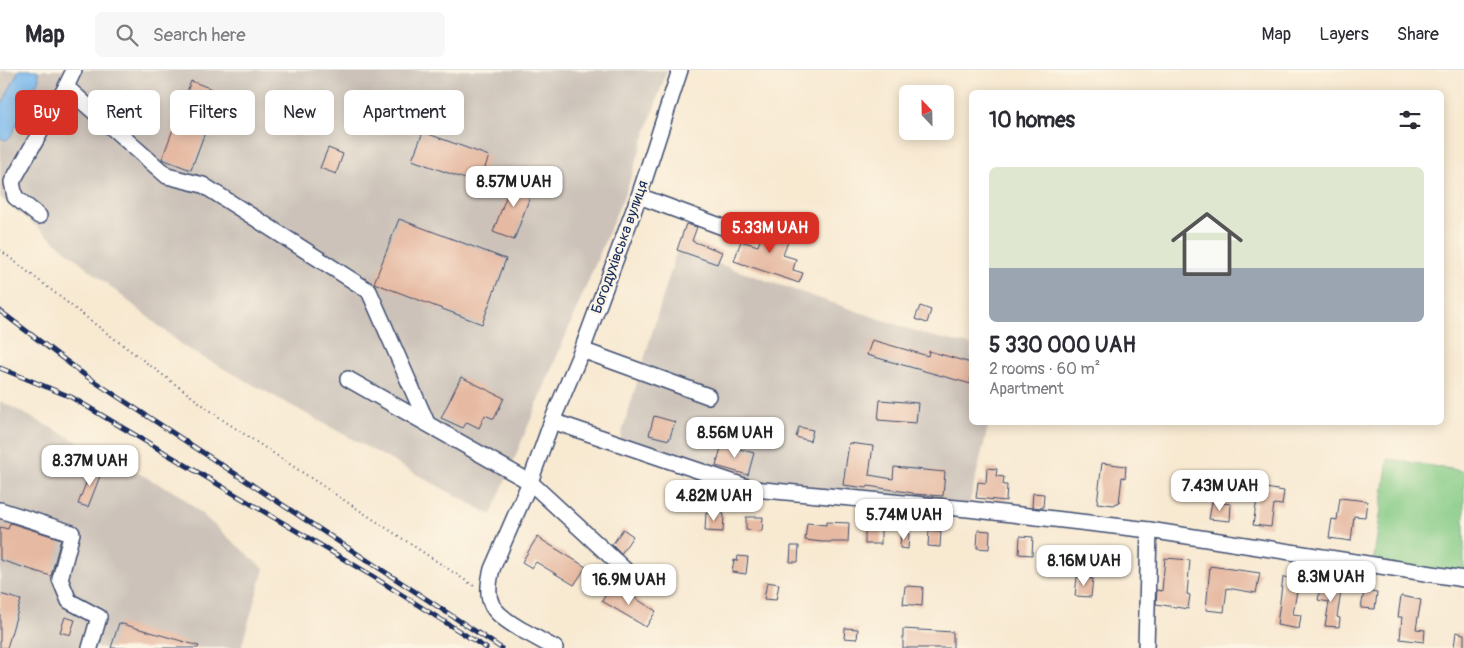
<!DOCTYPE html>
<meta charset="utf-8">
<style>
body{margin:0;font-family:Pangolin,sans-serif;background:#f7f7f7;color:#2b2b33;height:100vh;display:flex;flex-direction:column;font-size:19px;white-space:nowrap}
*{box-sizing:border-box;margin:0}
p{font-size:16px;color:#7c7c81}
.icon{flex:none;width:28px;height:28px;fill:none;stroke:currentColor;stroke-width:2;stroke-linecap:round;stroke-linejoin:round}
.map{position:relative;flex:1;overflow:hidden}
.panel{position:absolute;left:969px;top:20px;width:475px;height:335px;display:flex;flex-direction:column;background:#fff;border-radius:8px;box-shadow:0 2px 12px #0003}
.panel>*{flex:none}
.hud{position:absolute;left:15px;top:20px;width:475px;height:45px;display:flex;gap:10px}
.needle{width:32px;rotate:338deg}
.controls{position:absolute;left:899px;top:15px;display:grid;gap:10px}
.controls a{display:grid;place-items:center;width:55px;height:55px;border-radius:8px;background:#fff;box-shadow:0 2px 12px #0003;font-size:25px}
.price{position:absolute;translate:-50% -42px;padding:0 11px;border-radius:10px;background:#fff;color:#222;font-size:16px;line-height:32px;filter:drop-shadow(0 1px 2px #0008)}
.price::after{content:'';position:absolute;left:50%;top:30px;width:15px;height:11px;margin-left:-8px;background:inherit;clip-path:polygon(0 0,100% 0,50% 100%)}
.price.active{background:#d93025;color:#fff}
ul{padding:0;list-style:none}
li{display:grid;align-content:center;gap:10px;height:265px;padding:0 20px}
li+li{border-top:1px solid #e1e1e2}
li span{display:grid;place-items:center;height:155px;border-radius:8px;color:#555}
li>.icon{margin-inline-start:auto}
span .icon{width:90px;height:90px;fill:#fffc;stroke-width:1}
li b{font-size:21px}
h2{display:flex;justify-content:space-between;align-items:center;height:60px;padding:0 20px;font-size:21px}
.tag{padding:0 18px;border-radius:8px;background:#fff;box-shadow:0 2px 12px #0003;font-size:18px;line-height:45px}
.tag.active{background:#d93025;color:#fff}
header{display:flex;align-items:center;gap:30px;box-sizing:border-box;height:70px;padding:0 25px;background:#fff;border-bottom:1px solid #e1e1e2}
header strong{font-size:24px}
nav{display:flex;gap:28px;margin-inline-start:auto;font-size:18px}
.search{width:350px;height:45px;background:#f7f7f7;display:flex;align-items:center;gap:12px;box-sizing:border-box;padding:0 18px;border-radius:8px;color:#7c7c81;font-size:19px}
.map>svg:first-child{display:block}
</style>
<header>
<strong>Map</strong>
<div class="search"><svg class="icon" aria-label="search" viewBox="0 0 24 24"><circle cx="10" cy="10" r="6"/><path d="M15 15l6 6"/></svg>Search here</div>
<nav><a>Map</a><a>Layers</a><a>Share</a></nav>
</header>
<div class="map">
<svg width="1464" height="578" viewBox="0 0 1464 578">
<rect width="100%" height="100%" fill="#fcf5e5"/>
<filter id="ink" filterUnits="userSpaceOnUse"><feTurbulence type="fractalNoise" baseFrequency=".02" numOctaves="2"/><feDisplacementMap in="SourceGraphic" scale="10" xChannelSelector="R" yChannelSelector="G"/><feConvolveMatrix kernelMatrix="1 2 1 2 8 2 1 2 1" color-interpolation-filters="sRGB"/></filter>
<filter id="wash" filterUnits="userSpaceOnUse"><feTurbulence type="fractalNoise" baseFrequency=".0096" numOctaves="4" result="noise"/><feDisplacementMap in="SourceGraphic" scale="20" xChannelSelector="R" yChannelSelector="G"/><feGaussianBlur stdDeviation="1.12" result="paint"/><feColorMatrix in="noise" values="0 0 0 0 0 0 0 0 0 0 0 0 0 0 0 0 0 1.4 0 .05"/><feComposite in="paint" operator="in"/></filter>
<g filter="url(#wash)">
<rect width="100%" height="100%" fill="#f8e9d1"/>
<!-- industrial -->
<g fill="#ccc2b9">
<path d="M 1,0 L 667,0 L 629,113 L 491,445 L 186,278 L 0,127 Z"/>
<path d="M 677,180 L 930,266 L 971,275 L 971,352 L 989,353 L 968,439 L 753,419 L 619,372 Z"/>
<path d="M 0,331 L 180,425 L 264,499 L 241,578 L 0,578 Z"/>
</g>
<!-- green -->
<path fill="#83ca84" stroke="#4f7c71" d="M 1388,389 L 1464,401 L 1464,509 L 1373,495 Z"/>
<!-- water -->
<path fill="#7ab9ee" stroke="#4a74a6" d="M 19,0 L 37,0 L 38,1 L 39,9 L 10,68 L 5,70 L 0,68 L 0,38 Z"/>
<g id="blocks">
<!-- building -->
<g fill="#e6b9a2">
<path d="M 191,11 L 220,22 L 191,100 L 162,89 Z"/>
<path d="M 423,62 L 489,86 L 479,114 L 412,90 Z"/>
<path d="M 328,78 L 343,84 L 336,104 L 320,98 Z"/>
<path d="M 514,106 L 535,113 L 514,170 L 493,162 Z"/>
<path d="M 399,149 L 506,189 L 482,254 L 374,213 Z"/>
<path d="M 766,152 L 792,161 L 783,185 L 796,189 L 793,200 L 803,203 L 799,213 L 734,191 L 741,171 L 758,176 Z"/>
<path d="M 686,154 L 697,157 L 692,171 L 722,182 L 717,194 L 677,180 Z"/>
<path d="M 920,236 L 931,240 L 927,253 L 915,249 Z"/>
<path d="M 872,270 L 928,286 L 929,281 L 971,293 L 971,314 L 867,285 Z"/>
<path d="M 461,307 L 504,328 L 494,349 L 485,345 L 479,358 L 467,352 L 463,358 L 441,348 Z"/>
<path d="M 880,330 L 918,333 L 916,353 L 878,350 Z"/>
<path d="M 654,346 L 675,352 L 669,370 L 649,365 Z"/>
<path d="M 799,357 L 813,360 L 810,371 L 796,367 Z"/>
<path d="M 849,373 L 873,376 L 869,405 L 893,409 L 894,397 L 945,402 L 943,426 L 913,424 L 913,423 L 868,416 L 867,418 L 843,415 Z"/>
<path d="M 722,374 L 754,383 L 748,405 L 716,396 Z"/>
<path d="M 1102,393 L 1126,396 L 1125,408 L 1122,407 L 1119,433 L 1115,433 L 1114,435 L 1097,433 Z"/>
<path d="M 92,397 L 102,401 L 88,437 L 78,434 Z"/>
<path d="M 987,398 L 997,399 L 996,406 L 1004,407 L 1003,415 L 1007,415 L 1006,431 L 976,428 L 978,412 L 986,413 Z"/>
<path d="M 1259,417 L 1284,421 L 1282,435 L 1274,434 L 1271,457 L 1253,455 Z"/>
<path d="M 1033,423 L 1044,424 L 1043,438 L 1032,437 Z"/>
<path d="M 1340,428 L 1367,431 L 1365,447 L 1354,446 L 1351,471 L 1329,468 L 1332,449 L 1337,450 Z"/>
<path d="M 1212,432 L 1231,434 L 1230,451 L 1209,449 Z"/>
<path d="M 706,443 L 724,444 L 723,462 L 705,461 Z"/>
<path d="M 746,447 L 763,447 L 762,461 L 746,460 Z"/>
<path d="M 826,452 L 849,453 L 848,472 L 822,472 L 805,470 L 807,453 L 826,455 Z"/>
<path d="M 10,453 L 61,469 L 51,506 L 0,490 L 0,457 L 8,459 Z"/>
<rect x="865" y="455" width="16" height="19"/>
<path d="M 623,459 L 633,466 L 621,484 L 612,475 Z"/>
<path d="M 929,460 L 941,461 L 940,477 L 928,476 Z"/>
<path d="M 978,460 L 990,461 L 989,479 L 977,478 Z"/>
<path d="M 901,463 L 909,464 L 908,479 L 900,478 Z"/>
<path d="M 1020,466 L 1033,467 L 1032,485 L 1019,484 Z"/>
<path d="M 537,467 L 586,497 L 574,515 L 536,492 L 532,498 L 522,492 Z"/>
<path d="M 791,476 L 799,476 L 798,492 L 790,492 Z"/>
<path d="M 738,486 L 748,487 L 746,504 L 732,502 L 734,490 L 737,491 Z"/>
<path d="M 1165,488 L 1190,490 L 1187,524 L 1190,525 L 1188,539 L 1156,534 L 1157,520 L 1162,521 Z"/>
<path d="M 1210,496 L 1260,503 L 1256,523 L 1227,518 L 1224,542 L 1206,540 Z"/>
<path d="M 1077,507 L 1093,509 L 1091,527 L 1075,526 Z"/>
<path d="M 1283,507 L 1299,509 L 1293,544 L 1301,545 L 1299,559 L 1277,555 Z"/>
<path d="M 767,512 L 779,514 L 776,530 L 764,529 Z"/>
<path d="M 1321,513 L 1342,516 L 1337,547 L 1340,548 L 1339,557 L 1325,556 L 1329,532 L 1318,530 Z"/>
<path d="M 612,514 L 656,541 L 646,557 L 602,531 Z"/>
<path d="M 905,516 L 923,517 L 922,536 L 903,534 Z"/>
<path d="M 1364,521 L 1377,523 L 1375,539 L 1361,538 Z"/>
<path d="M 0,524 L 21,530 L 7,578 L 0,578 Z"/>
<path d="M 1401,526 L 1421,530 L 1416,559 L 1425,560 L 1424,572 L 1400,569 L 1402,547 L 1398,547 Z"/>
<path d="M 65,547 L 75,550 L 70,565 L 60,562 Z"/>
<path d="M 119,553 L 199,576 L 198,578 L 111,578 Z"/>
<path d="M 845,558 L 858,559 L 857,569 L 844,568 Z"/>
<path d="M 903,559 L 953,562 L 953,578 L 903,578 Z"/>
<path d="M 1456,562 L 1464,564 L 1464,578 L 1454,577 Z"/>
</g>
</g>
</g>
<g filter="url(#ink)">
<use href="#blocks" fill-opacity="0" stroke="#3c4b6f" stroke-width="1"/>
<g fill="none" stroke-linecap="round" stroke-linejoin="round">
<!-- minor casing -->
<g stroke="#3c4b6f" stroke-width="18">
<g id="minor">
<path d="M 74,0 L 66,17 L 167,106 L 203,115 L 369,221 L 427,353"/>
<path d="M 639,126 L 731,160"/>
<path d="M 39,146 L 15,127 L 12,112 L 66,17"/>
<path d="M 582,280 L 708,326"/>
<path d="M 348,309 L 530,412 L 635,509"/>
<path d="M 552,351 L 753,419 L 968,439 L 1149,460 L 1464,509"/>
<path d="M 0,440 L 72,463 L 60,509 L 69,531 L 99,547 L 90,578"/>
<path d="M 555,578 C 543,572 532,565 520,559 C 492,542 483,533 492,499 L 530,412 L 552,351 L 582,280 L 639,126 L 680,0"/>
<path d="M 1146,578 L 1149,460"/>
</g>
</g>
<!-- path -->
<path stroke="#3c4b6f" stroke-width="2" stroke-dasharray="1 4" stroke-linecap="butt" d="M 0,180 L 96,255 L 223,350 L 477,518"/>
<!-- minor -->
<use href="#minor" stroke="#fff" stroke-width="15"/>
<!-- rail casing -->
<g stroke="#1b2f5e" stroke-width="5">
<g id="rail">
<path d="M 0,241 L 86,306 L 501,578"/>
<path d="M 0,298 L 71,327 L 369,504 L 486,578"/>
</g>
</g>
<!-- rail -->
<use href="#rail" stroke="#fcf5e5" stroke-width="3" stroke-dasharray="9" stroke-linecap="butt"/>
</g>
</g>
<g text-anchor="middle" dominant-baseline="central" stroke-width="4.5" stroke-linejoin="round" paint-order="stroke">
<!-- street labels -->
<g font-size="15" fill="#1b2f5e" stroke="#fcf5e5">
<text transform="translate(620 177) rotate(-70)">Богодухівська вулиця</text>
</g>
</g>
</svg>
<div class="controls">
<a><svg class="needle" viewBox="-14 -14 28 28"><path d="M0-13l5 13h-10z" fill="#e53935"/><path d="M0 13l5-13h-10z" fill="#7c7c81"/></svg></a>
</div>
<b class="price" style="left:514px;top:138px">8.57M UAH</b>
<b class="price active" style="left:770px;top:184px">5.33M UAH</b>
<b class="price" style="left:735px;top:389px">8.56M UAH</b>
<b class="price" style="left:90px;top:417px">8.37M UAH</b>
<b class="price" style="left:1220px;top:442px">7.43M UAH</b>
<b class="price" style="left:714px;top:452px">4.82M UAH</b>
<b class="price" style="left:904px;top:471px">5.74M UAH</b>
<b class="price" style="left:1084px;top:517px">8.16M UAH</b>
<b class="price" style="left:1331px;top:533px">8.3M UAH</b>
<b class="price" style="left:629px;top:536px">16.9M UAH</b>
<div class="hud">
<a class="tag active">Buy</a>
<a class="tag">Rent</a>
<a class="tag">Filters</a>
<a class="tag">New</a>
<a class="tag">Apartment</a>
</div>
<section class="panel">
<h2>10 homes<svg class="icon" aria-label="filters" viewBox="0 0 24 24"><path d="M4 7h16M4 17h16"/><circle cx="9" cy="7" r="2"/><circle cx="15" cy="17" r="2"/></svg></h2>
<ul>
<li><span style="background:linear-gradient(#dfe7d0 65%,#9aa5b1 0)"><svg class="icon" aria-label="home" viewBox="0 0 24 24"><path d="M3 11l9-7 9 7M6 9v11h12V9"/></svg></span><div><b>5 330 000 UAH</b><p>2 rooms · 60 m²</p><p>Apartment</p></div></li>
</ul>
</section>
</div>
